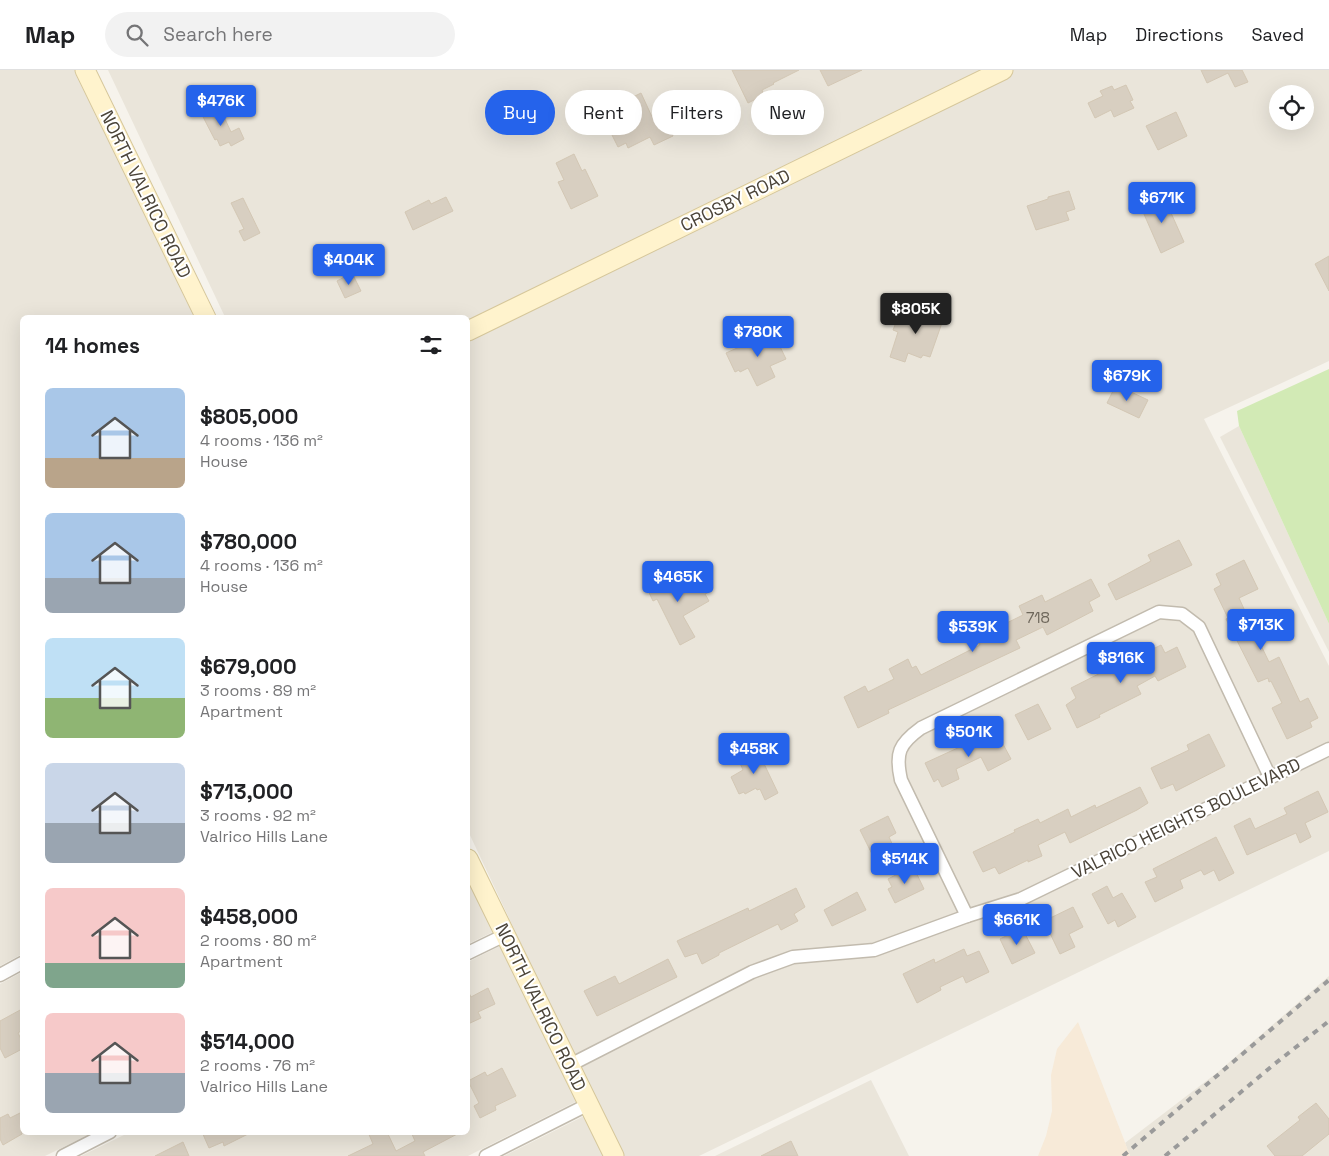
<!DOCTYPE html>
<meta charset="utf-8">
<style>
body{margin:0;font-family:"Space Grotesk",sans-serif;background:#f2f2f2;color:#202124;height:100vh;display:flex;flex-direction:column;font-size:19px;white-space:nowrap}
*{box-sizing:border-box;margin:0}
p{font-size:16px;color:#757577}
.icon{flex:none;width:28px;height:28px;fill:none;stroke:currentColor;stroke-width:2;stroke-linecap:round;stroke-linejoin:round}
.map{position:relative;flex:1;overflow:hidden}
.panel{position:absolute;left:20px;top:245px;width:450px;height:820px;display:flex;flex-direction:column;background:#fff;border-radius:8px;box-shadow:0 5px 20px #0002}
.panel>*{flex:none}
.hud{position:absolute;left:485px;top:20px;width:475px;height:45px;display:flex;gap:10px}
.tools{position:absolute;left:1269px;top:15px;display:grid;gap:10px}
.tools a{display:grid;place-items:center;width:45px;height:45px;border-radius:50%;background:#fff;box-shadow:0 5px 20px #0002;font-size:25px}
.price{position:absolute;translate:-50% -42px;padding:0 11px;border-radius:5px;background:#2563eb;color:#fff;font-size:16px;line-height:32px;filter:drop-shadow(0 1px 2px #0008)}
.price::after{content:'';position:absolute;left:50%;top:30px;width:15px;height:11px;margin-left:-8px;background:inherit;clip-path:polygon(0 0,100% 0,50% 100%)}
.price.current{background:#222;color:#fff}
ul{padding:0;list-style:none}
li{display:flex;align-items:center;gap:15px;height:125px;padding:0 25px}
li span{display:grid;place-items:center;flex:none;width:140px;height:100px;border-radius:8px;color:#555}
li>.icon{margin-inline-start:auto}
span .icon{width:60px;height:60px;fill:#fffc;stroke-width:1}
li b{font-size:21px}
h2{display:flex;justify-content:space-between;align-items:center;height:60px;padding:0 25px;font-size:21px}
.chip{padding:0 18px;border-radius:22px;background:#fff;box-shadow:0 5px 20px #0002;font-size:18px;line-height:45px}
.chip.current{background:#2563eb;color:#fff}
header{display:flex;align-items:center;gap:30px;box-sizing:border-box;height:70px;padding:0 25px;background:#fff;border-bottom:1px solid #e0e0e0}
header strong{font-size:24px}
nav{display:flex;gap:28px;margin-inline-start:auto;font-size:18px}
.search{width:350px;height:45px;background:#f2f2f2;display:flex;align-items:center;gap:12px;box-sizing:border-box;padding:0 18px;border-radius:28px;color:#757577;font-size:19px}
.map>svg:first-child{display:block}
</style>
<header>
<strong>Map</strong>
<div class="search"><svg class="icon" aria-label="search" viewBox="0 0 24 24"><circle cx="10" cy="10" r="6"/><path d="M15 15l6 6"/></svg>Search here</div>
<nav><a>Map</a><a>Directions</a><a>Saved</a></nav>
</header>
<div class="map">
<svg width="1329" height="1086" viewBox="0 0 1329 1086">
<rect width="100%" height="100%" fill="#f6f3ec"/>
<!-- residential -->
<g fill="#eae5da" fill-rule="evenodd">
<path d="M 0,0 L 77,0 L 198,247 L 22,248 L 22,884 L 0,896 Z"/>
<path d="M 108,0 L 1329,0 L 1329,291 L 1204,349 L 1329,596 L 1329,781 L 699,1086 L 621,1086 L 468,761 L 468,248 L 225,247 ZM 1278,24 L 1305,24 L 1305,51 L 1278,51 Z"/>
<path d="M 1239,356 L 1329,554 L 1329,582 L 1220,367 Z"/>
<path d="M 468,806 L 495,861 L 468,874 Z"/>
<path d="M 502,875 L 579,1030 L 468,1086 L 81,1086 L 128,1063 L 468,1062 L 468,892 Z"/>
<path d="M 22,902 L 22,1062 L 92,1063 L 45,1086 L 0,1086 L 0,914 Z"/>
<path d="M 1329,906 L 1329,1086 L 1130,1086 L 1125,1073 L 1218,1002 Z"/>
<path d="M 871,1010 L 909,1086 L 715,1086 Z"/>
<path d="M 586,1045 L 606,1086 L 504,1086 Z"/>
</g>
<!-- commercial -->
<path fill="#f7ead8" d="M 1078,952 L 1123,1067 L 1130,1086 L 1038,1086 L 1046,1066 L 1052,1041 L 1051,1005 L 1057,979 Z"/>
<!-- green -->
<path fill="#d2eab5" d="M 1329,299 L 1329,554 L 1239,356 L 1237,341 Z"/>
<!-- building -->
<g fill="#d8cfc1" stroke="#d3c7b4">
<path d="M 732,0 L 799,0 L 773,13 L 774,14 L 762,20 L 764,25 L 748,33 Z"/>
<path d="M 820,0 L 862,0 L 828,16 Z"/>
<path d="M 1201,0 L 1242,0 L 1248,12 L 1235,17 L 1228,3 L 1207,13 Z"/>
<path d="M 1126,15 L 1133,30 L 1130,31 L 1134,38 L 1114,47 L 1111,40 L 1095,48 L 1088,33 L 1103,26 L 1100,21 L 1112,16 L 1114,20 Z"/>
<path d="M 641,23 L 653,49 L 663,44 L 673,66 L 654,75 L 650,67 L 628,78 L 626,73 L 618,77 L 603,47 L 631,33 L 629,29 Z"/>
<path d="M 218,34 L 231,62 L 239,58 L 244,69 L 231,76 L 229,72 L 220,76 L 217,69 L 215,70 L 201,43 Z"/>
<path d="M 1176,42 L 1187,66 L 1158,80 L 1146,56 Z"/>
<path d="M 574,84 L 582,101 L 585,99 L 598,126 L 571,139 L 558,112 L 564,110 L 556,93 Z"/>
<path d="M 1069,121 L 1075,139 L 1066,142 L 1069,150 L 1036,160 L 1027,136 L 1048,129 L 1048,127 Z"/>
<path d="M 1163,125 L 1184,172 L 1161,183 L 1140,135 Z"/>
<path d="M 446,127 L 453,141 L 413,160 L 405,142 L 429,130 L 431,134 Z"/>
<path d="M 243,128 L 260,163 L 244,171 L 239,161 L 244,159 L 231,133 Z"/>
<path d="M 1329,186 L 1329,221 L 1315,194 Z"/>
<path d="M 352,203 L 361,221 L 345,228 L 337,211 Z"/>
<path d="M 913,239 L 922,242 L 923,239 L 944,247 L 930,287 L 923,285 L 921,288 L 908,283 L 905,292 L 890,287 L 898,262 L 893,260 L 897,250 L 912,243 Z"/>
<path d="M 773,262 L 786,289 L 770,296 L 775,307 L 757,316 L 748,298 L 740,302 L 739,300 L 735,302 L 726,283 Z"/>
<path d="M 1116,315 L 1148,330 L 1139,348 L 1107,333 Z"/>
<path d="M 1179,470 L 1192,495 L 1116,530 L 1108,514 L 1151,491 L 1148,485 Z"/>
<path d="M 1244,490 L 1258,519 L 1239,528 L 1255,563 L 1269,592 L 1279,587 L 1300,632 L 1308,628 L 1318,648 L 1310,652 L 1312,657 L 1287,669 L 1272,638 L 1282,633 L 1271,611 L 1269,612 L 1268,608 L 1258,612 L 1226,549 L 1228,548 L 1214,519 L 1221,515 L 1216,504 Z"/>
<path d="M 669,502 L 677,516 L 682,513 L 684,517 L 698,510 L 700,513 L 703,512 L 709,522 L 705,524 L 709,531 L 683,546 L 695,567 L 680,575 L 657,529 L 653,531 L 645,514 Z"/>
<path d="M 1091,509 L 1100,526 L 1089,532 L 1093,541 L 1047,565 L 1043,557 L 1016,570 L 1020,578 L 888,640 L 889,643 L 858,658 L 844,627 L 865,616 L 868,622 L 894,609 L 889,599 L 908,589 L 912,598 L 916,596 L 921,605 L 980,575 L 976,568 L 1023,545 L 1019,536 L 1042,525 L 1045,532 Z"/>
<path d="M 1161,575 L 1165,583 L 1177,577 L 1186,597 L 1158,611 L 1155,606 L 1137,616 L 1141,624 L 1099,645 L 1100,647 L 1077,658 L 1066,635 L 1076,628 L 1071,618 L 1130,588 L 1131,590 Z"/>
<path d="M 1038,634 L 1051,659 L 1028,670 L 1015,645 Z"/>
<path d="M 982,660 L 986,668 L 997,663 L 1011,689 L 988,701 L 981,687 L 956,699 L 959,709 L 942,717 L 938,709 L 934,712 L 925,693 L 973,671 L 971,666 Z"/>
<path d="M 1209,664 L 1225,696 L 1176,721 L 1173,714 L 1161,719 L 1151,698 L 1189,680 L 1187,675 Z"/>
<path d="M 756,677 L 778,723 L 765,730 L 760,719 L 757,720 L 756,718 L 745,724 L 744,722 L 739,724 L 731,707 L 743,700 L 737,686 Z"/>
<path d="M 1140,717 L 1148,733 L 1137,740 L 1070,773 L 1065,762 L 1038,775 L 1042,786 L 1028,792 L 1028,790 L 999,804 L 995,797 L 983,802 L 973,782 L 1015,762 L 1014,760 L 1038,749 L 1040,753 L 1068,739 L 1071,747 L 1095,735 L 1096,738 Z"/>
<path d="M 1318,721 L 1328,742 L 1305,753 L 1311,767 L 1300,773 L 1296,763 L 1247,785 L 1234,756 L 1250,748 L 1255,759 L 1287,744 L 1284,738 Z"/>
<path d="M 888,746 L 896,763 L 889,767 L 894,778 L 874,788 L 860,760 Z"/>
<path d="M 1216,767 L 1234,803 L 1219,811 L 1214,800 L 1204,805 L 1201,800 L 1180,810 L 1183,818 L 1155,832 L 1145,812 L 1157,807 L 1153,799 Z"/>
<path d="M 913,796 L 924,819 L 895,833 L 888,819 L 892,817 L 888,809 Z"/>
<path d="M 1107,816 L 1113,828 L 1122,823 L 1136,847 L 1118,857 L 1115,850 L 1108,854 L 1092,824 Z"/>
<path d="M 796,818 L 805,837 L 794,844 L 798,851 L 781,860 L 778,854 L 719,883 L 719,885 L 702,894 L 697,883 L 685,887 L 677,871 L 748,838 L 749,841 Z"/>
<path d="M 857,822 L 866,840 L 832,856 L 824,840 Z"/>
<path d="M 1073,837 L 1083,857 L 1069,864 L 1075,877 L 1060,884 L 1044,851 Z"/>
<path d="M 1022,858 L 1035,883 L 1012,894 L 1000,869 Z"/>
<path d="M 964,879 L 967,886 L 979,881 L 989,902 L 966,913 L 963,906 L 940,917 L 941,920 L 917,933 L 903,904 L 934,889 L 935,893 Z"/>
<path d="M 668,889 L 677,907 L 597,946 L 584,921 L 615,906 L 619,914 Z"/>
<path d="M 488,918 L 495,934 L 478,942 L 481,948 L 468,954 L 468,921 L 471,927 Z"/>
<path d="M 22,939 L 22,960 L 18,963 L 22,971 L 22,979 L 5,988 L 0,978 L 0,951 Z"/>
<path d="M 502,998 L 516,1026 L 495,1036 L 496,1040 L 480,1048 L 474,1036 L 479,1033 L 468,1011 L 485,1002 L 487,1006 Z"/>
<path d="M 1316,1033 L 1329,1049 L 1329,1064 L 1302,1086 L 1275,1086 L 1267,1076 L 1300,1050 L 1298,1047 Z"/>
<path d="M 22,1042 L 22,1064 L 3,1075 L 0,1069 L 0,1048 L 8,1044 L 10,1048 Z"/>
<path d="M 202,1062 L 252,1062 L 224,1076 L 223,1072 L 209,1078 Z"/>
<path d="M 368,1062 L 387,1062 L 396,1081 L 415,1071 L 411,1062 L 461,1062 L 423,1082 L 425,1086 L 348,1086 L 373,1074 Z"/>
<path d="M 791,1071 L 798,1086 L 761,1086 Z"/>
<path d="M 183,1072 L 189,1086 L 155,1086 Z"/>
</g>
<g fill="none" stroke-linecap="round" stroke-linejoin="round">
<!-- street casing -->
<g stroke="#c2bbae" stroke-width="15">
<g id="street">
<path d="M 967,846 L 901,710 C 895,683 899,674 921,658 L 1159,542 L 1182,544 L 1199,557 L 1270,707"/>
<path d="M 468,883 L 505,865"/>
<path d="M 0,905 L 22,893"/>
<path d="M 570,995 L 752,902 L 793,887 L 874,880 L 967,846 L 1021,829 L 1329,679"/>
<path d="M 63,1086 L 110,1062"/>
<path d="M 486,1086 L 589,1034"/>
</g>
</g>
<!-- secondary casing -->
<g stroke="#d6c79b" stroke-width="21">
<g id="secondary">
<path d="M 85,0 L 206,248"/>
<path d="M 468,261 L 1003,0"/>
<path d="M 468,789 L 614,1086"/>
</g>
</g>
<!-- street -->
<use href="#street" stroke="#fff" stroke-width="12"/>
<!-- secondary -->
<use href="#secondary" stroke="#fff3cd" stroke-width="19"/>
<!-- rail -->
<g stroke="#9a9a9a" stroke-width="4" stroke-dasharray="6 6" stroke-linecap="butt">
<path d="M 1123,1086 L 1329,910"/>
<path d="M 1165,1086 L 1272,996 L 1329,951"/>
</g>
</g>
<g text-anchor="middle" dominant-baseline="central" stroke-width="4" stroke-linejoin="round" paint-order="stroke">
<!-- number labels -->
<g font-size="15" fill="#6e675b">
<text x="1038" y="547">718</text>
</g>
<!-- street labels -->
<g font-size="18" fill="#4b4439" stroke="#fff">
<text transform="translate(146 124) rotate(64)">NORTH VALRICO ROAD</text>
<text transform="translate(735 130) rotate(-26)">CROSBY ROAD</text>
<text transform="translate(1186 748) rotate(-26)">VALRICO HEIGHTS BOULEVARD</text>
<text transform="translate(541 937) rotate(64)">NORTH VALRICO ROAD</text>
</g>
</g>
</svg>
<div class="tools">
<a><svg class="icon" aria-label="locate" viewBox="0 0 24 24"><circle cx="12" cy="12" r="6"/><path d="M12 2v4M12 18v4M2 12h4M18 12h4"/></svg></a>
</div>
<b class="price" style="left:221px;top:57px">$476K</b>
<b class="price" style="left:1162px;top:154px">$671K</b>
<b class="price" style="left:349px;top:216px">$404K</b>
<b class="price current" style="left:916px;top:265px">$805K</b>
<b class="price" style="left:758px;top:288px">$780K</b>
<b class="price" style="left:1127px;top:332px">$679K</b>
<b class="price" style="left:678px;top:533px">$465K</b>
<b class="price" style="left:1261px;top:581px">$713K</b>
<b class="price" style="left:973px;top:583px">$539K</b>
<b class="price" style="left:1121px;top:614px">$816K</b>
<b class="price" style="left:969px;top:688px">$501K</b>
<b class="price" style="left:754px;top:705px">$458K</b>
<b class="price" style="left:905px;top:815px">$514K</b>
<b class="price" style="left:1017px;top:876px">$661K</b>
<div class="hud">
<a class="chip current">Buy</a>
<a class="chip">Rent</a>
<a class="chip">Filters</a>
<a class="chip">New</a>
</div>
<section class="panel">
<h2>14 homes<svg class="icon" aria-label="filters" viewBox="0 0 24 24"><path d="M4 7h16M4 17h16"/><circle cx="9" cy="7" r="2"/><circle cx="15" cy="17" r="2"/></svg></h2>
<ul>
<li><span style="background:linear-gradient(#a9c7e8 70%,#b9a48a 0)"><svg class="icon" aria-label="home" viewBox="0 0 24 24"><path d="M3 11l9-7 9 7M6 9v11h12V9"/></svg></span><div><b>$805,000</b><p>4 rooms · 136 m²</p><p>House</p></div></li>
<li><span style="background:linear-gradient(#a9c7e8 65%,#9aa5b1 0)"><svg class="icon" aria-label="home" viewBox="0 0 24 24"><path d="M3 11l9-7 9 7M6 9v11h12V9"/></svg></span><div><b>$780,000</b><p>4 rooms · 136 m²</p><p>House</p></div></li>
<li><span style="background:linear-gradient(#bfe0f5 60%,#8fb573 0)"><svg class="icon" aria-label="home" viewBox="0 0 24 24"><path d="M3 11l9-7 9 7M6 9v11h12V9"/></svg></span><div><b>$679,000</b><p>3 rooms · 89 m²</p><p>Apartment</p></div></li>
<li><span style="background:linear-gradient(#c9d6e8 60%,#9aa5b1 0)"><svg class="icon" aria-label="home" viewBox="0 0 24 24"><path d="M3 11l9-7 9 7M6 9v11h12V9"/></svg></span><div><b>$713,000</b><p>3 rooms · 92 m²</p><p>Valrico Hills Lane</p></div></li>
<li><span style="background:linear-gradient(#f6c9c9 75%,#7fa58c 0)"><svg class="icon" aria-label="home" viewBox="0 0 24 24"><path d="M3 11l9-7 9 7M6 9v11h12V9"/></svg></span><div><b>$458,000</b><p>2 rooms · 80 m²</p><p>Apartment</p></div></li>
<li><span style="background:linear-gradient(#f6c9c9 60%,#9aa5b1 0)"><svg class="icon" aria-label="home" viewBox="0 0 24 24"><path d="M3 11l9-7 9 7M6 9v11h12V9"/></svg></span><div><b>$514,000</b><p>2 rooms · 76 m²</p><p>Valrico Hills Lane</p></div></li>
</ul>
</section>
</div>
